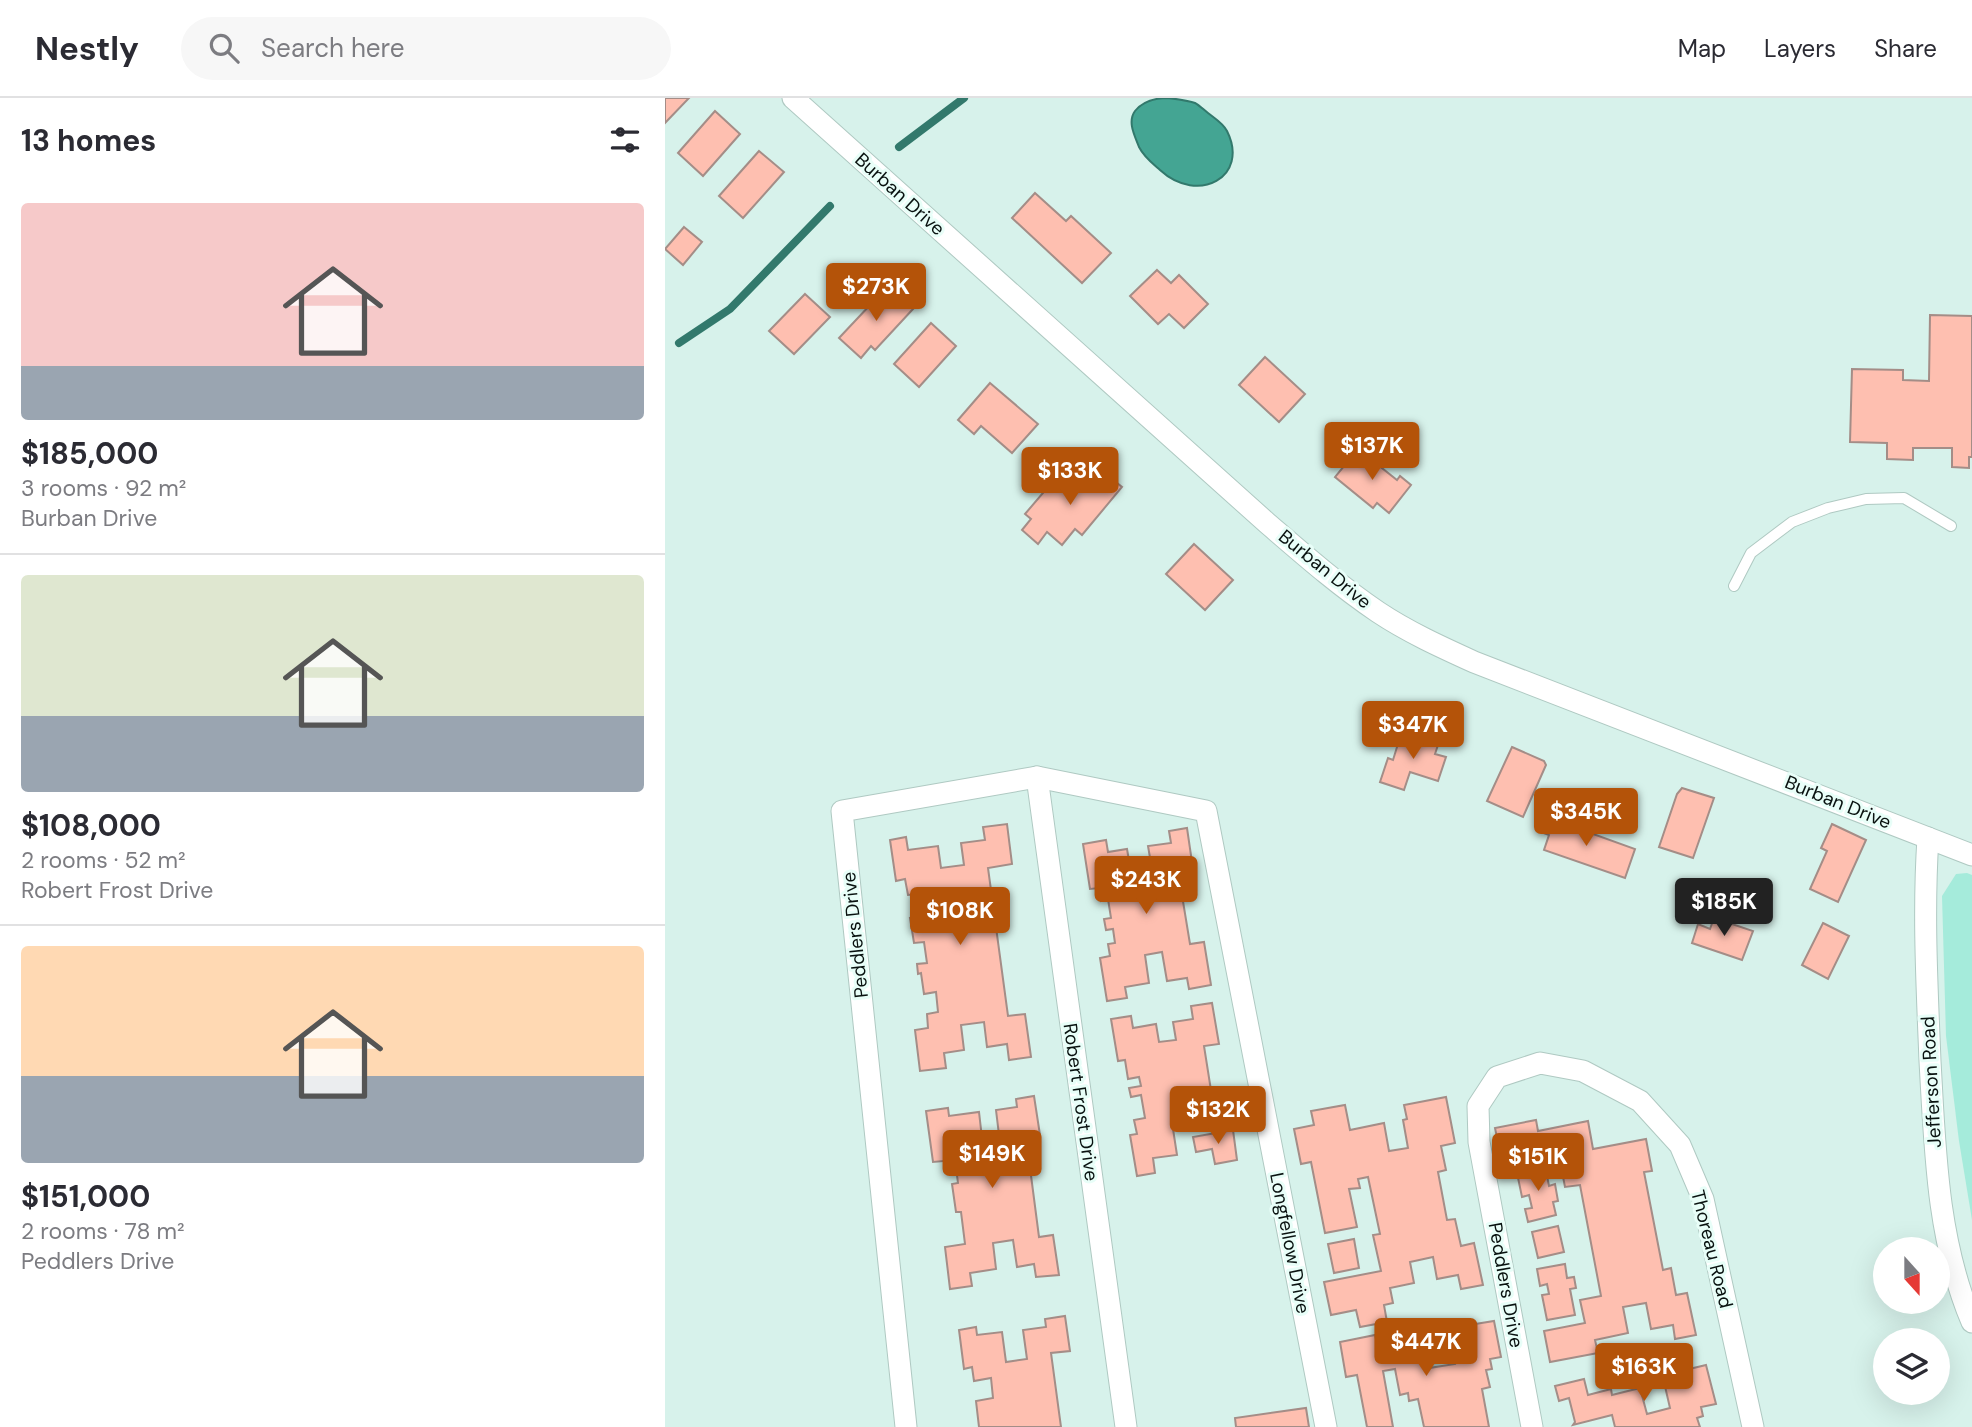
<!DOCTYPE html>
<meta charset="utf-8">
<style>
body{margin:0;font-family:"DM Sans",sans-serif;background:#f7f7f7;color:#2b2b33;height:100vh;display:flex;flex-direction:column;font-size:26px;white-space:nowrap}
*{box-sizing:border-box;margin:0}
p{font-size:23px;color:#7c7c81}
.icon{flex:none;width:38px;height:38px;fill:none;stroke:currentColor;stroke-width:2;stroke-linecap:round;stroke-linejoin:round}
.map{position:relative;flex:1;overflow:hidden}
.drawer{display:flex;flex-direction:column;background:#fff;width:665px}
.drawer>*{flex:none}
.needle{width:46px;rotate:159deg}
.fabs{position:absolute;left:1208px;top:1139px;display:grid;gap:14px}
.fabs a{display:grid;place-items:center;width:77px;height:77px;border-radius:50%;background:#fff;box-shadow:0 7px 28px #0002;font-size:35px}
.price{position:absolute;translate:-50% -60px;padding:0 16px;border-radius:7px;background:#b45309;color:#fff;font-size:23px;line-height:46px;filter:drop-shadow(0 2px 4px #0008)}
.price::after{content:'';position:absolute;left:50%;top:42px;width:21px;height:16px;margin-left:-10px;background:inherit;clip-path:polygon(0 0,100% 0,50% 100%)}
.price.on{background:#222;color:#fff}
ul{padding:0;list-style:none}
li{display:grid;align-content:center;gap:14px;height:371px;padding:0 21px}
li+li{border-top:2px solid #e1e1e2}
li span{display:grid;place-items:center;height:217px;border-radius:7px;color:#555}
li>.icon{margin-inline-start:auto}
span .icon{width:126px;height:126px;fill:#fffc;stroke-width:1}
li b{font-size:30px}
h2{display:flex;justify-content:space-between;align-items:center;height:84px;padding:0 21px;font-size:30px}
header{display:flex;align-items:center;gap:42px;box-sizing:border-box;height:98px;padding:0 35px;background:#fff;border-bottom:2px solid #e1e1e2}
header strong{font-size:33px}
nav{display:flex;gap:38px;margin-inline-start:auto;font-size:24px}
.search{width:490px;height:63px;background:#f7f7f7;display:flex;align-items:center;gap:18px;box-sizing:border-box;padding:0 24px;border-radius:38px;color:#7c7c81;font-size:26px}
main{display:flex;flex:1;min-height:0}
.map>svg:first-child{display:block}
</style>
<header>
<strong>Nestly</strong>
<div class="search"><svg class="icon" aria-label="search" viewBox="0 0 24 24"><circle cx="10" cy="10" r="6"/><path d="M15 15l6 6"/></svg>Search here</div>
<nav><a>Map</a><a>Layers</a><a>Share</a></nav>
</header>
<main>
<section class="drawer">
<h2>13 homes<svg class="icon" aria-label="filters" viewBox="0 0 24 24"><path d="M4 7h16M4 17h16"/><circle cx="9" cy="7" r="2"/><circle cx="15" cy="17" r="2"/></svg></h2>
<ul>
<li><span style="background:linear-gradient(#f6c9c9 75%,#9aa5b1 0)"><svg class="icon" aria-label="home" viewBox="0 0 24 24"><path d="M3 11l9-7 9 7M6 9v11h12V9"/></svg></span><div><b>$185,000</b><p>3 rooms · 92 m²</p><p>Burban Drive</p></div></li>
<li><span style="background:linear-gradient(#dfe7d0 65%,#9aa5b1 0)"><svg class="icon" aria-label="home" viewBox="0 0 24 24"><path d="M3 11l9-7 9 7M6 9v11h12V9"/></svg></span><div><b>$108,000</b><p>2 rooms · 52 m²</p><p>Robert Frost Drive</p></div></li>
<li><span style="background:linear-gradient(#ffd9b3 60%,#9aa5b1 0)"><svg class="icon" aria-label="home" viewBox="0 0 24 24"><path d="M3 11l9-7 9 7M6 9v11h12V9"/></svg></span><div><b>$151,000</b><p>2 rooms · 78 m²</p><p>Peddlers Drive</p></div></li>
</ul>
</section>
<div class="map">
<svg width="1307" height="1329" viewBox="0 0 1307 1329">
<rect width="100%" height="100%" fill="#d7f2eb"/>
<!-- green -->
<path fill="#a5ebdb" d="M 1302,775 L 1307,777 L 1307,1122 L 1294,1043 L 1281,938 L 1277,798 L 1291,776 Z"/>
<!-- water -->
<path fill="#44a593" stroke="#32796c" stroke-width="2" d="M 503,0 C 511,1 522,2 530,5 C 534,7 539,12 543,15 C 549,20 558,25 562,33 C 585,79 533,107 495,72 C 487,65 479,59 474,49 C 470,38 462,24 470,13 C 478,3 490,0 503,0 Z"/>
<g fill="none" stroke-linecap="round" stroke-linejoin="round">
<!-- stream -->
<g stroke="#32796c" stroke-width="8">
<path d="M 234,49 L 299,0"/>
<path d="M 14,245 L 65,211 L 165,108"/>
</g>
</g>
<!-- building -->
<g fill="#febfb0" stroke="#a48d87" stroke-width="2">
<path d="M 0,0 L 24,0 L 0,25 Z"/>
<path d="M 50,13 L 75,36 L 38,78 L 13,55 Z"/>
<path d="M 94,53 L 119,74 L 78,120 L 54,98 Z"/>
<path d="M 370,95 L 401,123 L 406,118 L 446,155 L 417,185 L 347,120 Z"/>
<path d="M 19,129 L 37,144 L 18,167 L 0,151 Z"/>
<path d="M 492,172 L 506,185 L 514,177 L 543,206 L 519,230 L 504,216 L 493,226 L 465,198 Z"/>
<path d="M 223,188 L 248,211 L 210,252 L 206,248 L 196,260 L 174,240 Z"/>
<path d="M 140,196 L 165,219 L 129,256 L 104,233 Z"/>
<path d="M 1265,217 L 1307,218 L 1307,359 L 1304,359 L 1304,370 L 1287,369 L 1287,350 L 1248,350 L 1248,362 L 1222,361 L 1222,345 L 1185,344 L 1187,271 L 1238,272 L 1238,282 L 1264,283 Z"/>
<path d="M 266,225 L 291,248 L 254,289 L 229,266 Z"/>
<path d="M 600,259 L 640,296 L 614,324 L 574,287 Z"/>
<path d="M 325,285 L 373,326 L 347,355 L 316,328 L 309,336 L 293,322 Z"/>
<path d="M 693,351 L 732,382 L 735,378 L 746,387 L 724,415 L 712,405 L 708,410 L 670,379 Z"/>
<path d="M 432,369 L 457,389 L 417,437 L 410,431 L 397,447 L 382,434 L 373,446 L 357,432 L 366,421 L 360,416 L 395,375 L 413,390 Z"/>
<path d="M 529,446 L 568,482 L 540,512 L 501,476 Z"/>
<path d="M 737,633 L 774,644 L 770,656 L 781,659 L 773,683 L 745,674 L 739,692 L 715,684 L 723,660 L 728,662 Z"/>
<path d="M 847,649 L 879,663 L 881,667 L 858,719 L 822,703 Z"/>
<path d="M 1017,690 L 1049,700 L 1028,760 L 994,749 L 1012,696 Z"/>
<path d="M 878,718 L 970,751 L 960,780 L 879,752 L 884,737 L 873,733 Z"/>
<path d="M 342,726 L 347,766 L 323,770 L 343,918 L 360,916 L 366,959 L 344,962 L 342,946 L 322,949 L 319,924 L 296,927 L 299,952 L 279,955 L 281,970 L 255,973 L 250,932 L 263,930 L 262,916 L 273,914 L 271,894 L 259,896 L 256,875 L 253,876 L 252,866 L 262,865 L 259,844 L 249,845 L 245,820 L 257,819 L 254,796 L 243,797 L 240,781 L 231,783 L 225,742 L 241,739 L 243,752 L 273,748 L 276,770 L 299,767 L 296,745 L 320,742 L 318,729 Z"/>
<path d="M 1167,726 L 1201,742 L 1173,804 L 1145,791 L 1162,753 L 1156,750 Z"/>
<path d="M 522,730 L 528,771 L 513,773 L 525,846 L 539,844 L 546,887 L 524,891 L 522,880 L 502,883 L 497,854 L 480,857 L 484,885 L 460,889 L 462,900 L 442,903 L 435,860 L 445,858 L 443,846 L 450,845 L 448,831 L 441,832 L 439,821 L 446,820 L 443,801 L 436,803 L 434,790 L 425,791 L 418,746 L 441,742 L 443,754 L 462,751 L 467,780 L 488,777 L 483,748 L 506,745 L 504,733 Z"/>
<path d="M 1049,820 L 1088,833 L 1077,862 L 1027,845 L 1033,826 L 1045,831 Z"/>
<path d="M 1158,825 L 1184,838 L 1163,881 L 1137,867 Z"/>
<path d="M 547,905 L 554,946 L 539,948 L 551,1024 L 508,1031 L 512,1057 L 488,1060 L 490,1075 L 472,1078 L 465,1037 L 472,1036 L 469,1022 L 480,1020 L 476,997 L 466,999 L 464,990 L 476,988 L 474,979 L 463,981 L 460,962 L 453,963 L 446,921 L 466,918 L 468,930 L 491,926 L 494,944 L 511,942 L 508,924 L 528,921 L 526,908 Z"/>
<path d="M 369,998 L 375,1037 L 361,1039 L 374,1139 L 388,1137 L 394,1177 L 371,1179 L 369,1166 L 352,1169 L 348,1142 L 328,1145 L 331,1171 L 305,1175 L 307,1188 L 285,1191 L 280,1149 L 300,1146 L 296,1114 L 291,1114 L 287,1086 L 293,1085 L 290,1062 L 268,1064 L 261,1013 L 283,1010 L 284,1018 L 314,1014 L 317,1040 L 334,1037 L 331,1012 L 352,1009 L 351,1001 Z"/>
<path d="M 781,999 L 790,1045 L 776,1048 L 781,1072 L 773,1074 L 782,1122 L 790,1121 L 796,1148 L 809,1145 L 818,1187 L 796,1191 L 793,1177 L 772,1181 L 768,1159 L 745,1164 L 749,1185 L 725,1190 L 728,1205 L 719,1207 L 722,1224 L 695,1229 L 691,1212 L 666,1217 L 659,1184 L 716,1173 L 708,1137 L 715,1136 L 703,1079 L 693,1081 L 695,1090 L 684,1091 L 692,1129 L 660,1135 L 646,1064 L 636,1066 L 629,1031 L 649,1027 L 646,1013 L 680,1007 L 685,1032 L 719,1025 L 724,1053 L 743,1050 L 738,1022 L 742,1021 L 739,1007 Z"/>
<path d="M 871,1022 L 873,1033 L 923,1023 L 928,1051 L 981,1041 L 987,1073 L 979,1074 L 998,1172 L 1006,1170 L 1011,1197 L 1022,1195 L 1031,1237 L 1010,1241 L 1008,1227 L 986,1231 L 981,1205 L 958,1209 L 963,1235 L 930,1242 L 933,1255 L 885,1264 L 879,1233 L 920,1225 L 915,1202 L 936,1198 L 915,1087 L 900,1089 L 893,1053 L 837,1064 L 830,1030 Z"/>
<path d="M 568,1032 L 572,1062 L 550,1066 L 547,1051 L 531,1054 L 528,1039 Z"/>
<path d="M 880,1068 L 884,1088 L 890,1086 L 893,1103 L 888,1104 L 891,1117 L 863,1124 L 860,1111 L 867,1110 L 864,1097 L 857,1099 L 852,1075 Z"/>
<path d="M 893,1128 L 899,1154 L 873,1160 L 867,1134 Z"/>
<path d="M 689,1141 L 694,1170 L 669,1175 L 663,1146 Z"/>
<path d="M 900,1166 L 902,1180 L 909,1179 L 911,1190 L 905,1191 L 910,1217 L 882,1222 L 877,1197 L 884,1196 L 882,1186 L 875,1188 L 872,1171 Z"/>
<path d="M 400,1218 L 405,1253 L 386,1255 L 396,1329 L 314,1329 L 311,1303 L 328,1300 L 326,1280 L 309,1283 L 307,1269 L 299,1271 L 294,1232 L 311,1229 L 312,1237 L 337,1234 L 341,1264 L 362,1261 L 358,1232 L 381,1229 L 380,1221 Z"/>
<path d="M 829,1223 L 836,1259 L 825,1261 L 827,1271 L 821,1272 L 825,1289 L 817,1291 L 824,1329 L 759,1329 L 753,1301 L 744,1303 L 743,1295 L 735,1297 L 730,1271 L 718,1273 L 728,1329 L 702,1329 L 692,1277 L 681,1279 L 675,1244 L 710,1237 L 712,1245 L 727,1242 L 729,1251 L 759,1245 L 764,1270 L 790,1266 L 785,1240 L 806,1236 L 804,1227 Z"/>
<path d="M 1041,1267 L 1051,1306 L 1036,1309 L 1038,1318 L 1032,1320 L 1035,1329 L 950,1329 L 947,1317 L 908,1327 L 910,1324 L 904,1300 L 894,1303 L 890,1288 L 919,1281 L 923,1297 L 946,1291 L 947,1297 L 975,1290 L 982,1316 L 1005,1310 L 999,1284 L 1018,1279 L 1016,1273 Z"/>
<path d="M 641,1310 L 644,1329 L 571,1329 L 570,1320 Z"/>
</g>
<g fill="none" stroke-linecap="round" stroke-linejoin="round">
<!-- service casing -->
<g stroke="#afc9c2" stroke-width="12">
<path id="service" d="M 1069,488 L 1086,455 L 1127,424 L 1163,410 L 1201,401 L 1239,400 L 1286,428"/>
</g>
<!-- minor casing -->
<g stroke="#afc9c2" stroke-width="23">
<g id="minor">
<path d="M 128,0 L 602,425 C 638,456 673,487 713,514 C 743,534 776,549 809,564 L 1307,757"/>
<path d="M 372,679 L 461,1329"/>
<path d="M 1263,740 C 1258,814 1262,888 1265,963 C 1270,1051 1272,1142 1307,1224"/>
<path d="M 241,1329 L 177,713 L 372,679 L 541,713 L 661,1329"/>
<path d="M 867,1329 L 814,1044 L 813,1008 L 832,979 L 875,965 L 918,973 L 975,1003 L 1015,1047 L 1038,1101 L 1088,1329"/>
</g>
</g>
<!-- service -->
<use href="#service" stroke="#fff" stroke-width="10"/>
<!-- minor -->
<use href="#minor" stroke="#fff" stroke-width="21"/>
</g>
<g text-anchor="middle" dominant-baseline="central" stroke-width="6" stroke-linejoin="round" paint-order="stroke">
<!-- street labels -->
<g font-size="19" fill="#091210" stroke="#e8fef8">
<text transform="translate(235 96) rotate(42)">Burban Drive</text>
<text transform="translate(660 471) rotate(39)">Burban Drive</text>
<text transform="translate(1173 704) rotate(22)">Burban Drive</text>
<text transform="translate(190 837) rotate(-96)">Peddlers Drive</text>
<text transform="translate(1266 984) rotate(-93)">Jefferson Road</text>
<text transform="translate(416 1004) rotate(82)">Robert Frost Drive</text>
<text transform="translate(625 1145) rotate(79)">Longfellow Drive</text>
<text transform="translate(1047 1151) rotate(76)">Thoreau Road</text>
<text transform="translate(841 1187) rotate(80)">Peddlers Drive</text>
</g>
</g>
</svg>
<div class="fabs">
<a><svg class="needle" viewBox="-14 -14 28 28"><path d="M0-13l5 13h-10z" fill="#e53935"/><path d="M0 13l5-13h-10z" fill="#7c7c81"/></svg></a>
<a><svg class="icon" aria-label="layers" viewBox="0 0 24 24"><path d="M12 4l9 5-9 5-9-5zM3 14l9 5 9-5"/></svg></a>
</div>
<b class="price" style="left:211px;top:225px">$273K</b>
<b class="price" style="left:707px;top:384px">$137K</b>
<b class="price" style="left:405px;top:409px">$133K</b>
<b class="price" style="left:748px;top:663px">$347K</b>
<b class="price" style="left:921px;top:750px">$345K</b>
<b class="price" style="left:481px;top:818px">$243K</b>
<b class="price on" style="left:1059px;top:840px">$185K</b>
<b class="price" style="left:295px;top:849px">$108K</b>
<b class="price" style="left:553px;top:1048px">$132K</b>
<b class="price" style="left:327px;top:1092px">$149K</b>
<b class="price" style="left:873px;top:1095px">$151K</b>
<b class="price" style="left:761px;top:1280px">$447K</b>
<b class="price" style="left:979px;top:1305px">$163K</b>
</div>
</main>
